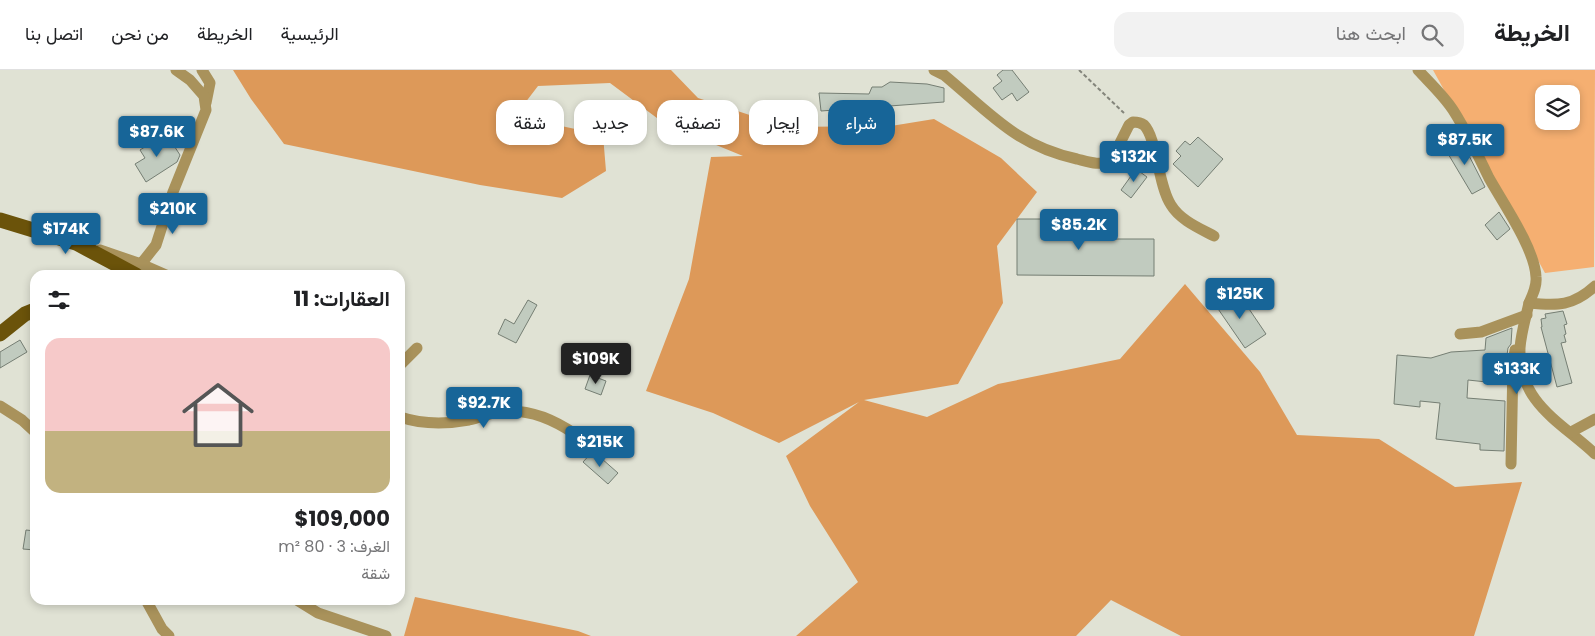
<!DOCTYPE html>
<html lang="ar">
<meta charset="utf-8">
<style>
body{margin:0;font-family:Poppins,Vazirmatn,sans-serif;background:#f2f2f2;color:#202124;direction:rtl;height:100vh;display:flex;flex-direction:column;font-size:19px;white-space:nowrap}
*{box-sizing:border-box;margin:0}
p{font-size:16px;color:#757577}
.icon{flex:none;width:28px;height:28px;fill:none;stroke:currentColor;stroke-width:2;stroke-linecap:round;stroke-linejoin:round}
.map{position:relative;flex:1;overflow:hidden;direction:ltr}
.sheet{position:absolute;left:30px;top:200px;width:375px;height:335px;display:flex;flex-direction:column;background:#fff;border-radius:15px;box-shadow:0 2px 8px #0003;direction:rtl}
.sheet>*{flex:none}
.guide{position:absolute;left:420px;top:30px;width:475px;height:45px;direction:rtl;display:flex;gap:10px}
.fabs{position:absolute;left:1535px;top:15px;display:grid;gap:10px}
.fabs a{display:grid;place-items:center;width:45px;height:45px;border-radius:10px;background:#fff;box-shadow:0 2px 8px #0003;font-size:25px}
.price{position:absolute;translate:-50% -42px;padding:0 11px;border-radius:5px;background:#176598;color:#fff;font-size:16px;line-height:32px;filter:drop-shadow(0 1px 2px #0008)}
.price::after{content:'';position:absolute;left:50%;top:30px;width:15px;height:11px;margin-left:-8px;background:inherit;clip-path:polygon(0 0,100% 0,50% 100%)}
.price.active{background:#222;color:#fff}
ul{padding:0;list-style:none}
li{display:grid;align-content:center;gap:10px;height:265px;padding:0 15px}
li+li{border-top:1px solid #e0e0e0}
li span{display:grid;place-items:center;height:155px;border-radius:15px;color:#555}
li>.icon{margin-inline-start:auto}
span .icon{width:90px;height:90px;fill:#fffc;stroke-width:1}
li b{font-size:21px}
h2{display:flex;justify-content:space-between;align-items:center;height:60px;padding:0 15px;font-size:21px}
.chip{padding:0 18px;border-radius:15px;background:#fff;box-shadow:0 2px 8px #0003;font-size:18px;line-height:45px}
.chip.active{background:#176598;color:#fff}
header{display:flex;align-items:center;gap:30px;box-sizing:border-box;height:70px;padding:0 25px;background:#fff;border-bottom:1px solid #e0e0e0}
header strong{font-size:24px}
nav{display:flex;gap:28px;margin-inline-start:auto;font-size:18px}
.search{width:350px;height:45px;background:#f2f2f2;display:flex;align-items:center;gap:12px;box-sizing:border-box;padding:0 18px;border-radius:15px;color:#757577;font-size:19px}
.map>svg:first-child{display:block}
</style>
<header>
<strong>الخريطة</strong>
<div class="search"><svg class="icon" aria-label="search" viewBox="0 0 24 24"><circle cx="10" cy="10" r="6"/><path d="M15 15l6 6"/></svg>ابحث هنا</div>
<nav><a>الرئيسية</a><a>الخريطة</a><a>من نحن</a><a>اتصل بنا</a></nav>
</header>
<div class="map">
<svg width="1595" height="566" viewBox="0 0 1595 566">
<rect width="100%" height="100%" fill="#e0e2d4"/>
<!-- green -->
<path fill="#f5af71" fill-rule="evenodd" d="M 1433,0 L 1595,0 L 1594,197 L 1545,203 ZM 1544,24 L 1571,24 L 1571,51 L 1544,51 Z"/>
<!-- forest -->
<g fill="#dd9959">
<path d="M 233,0 L 671,0 L 698,28 L 786,57 L 891,56 L 934,49 L 1001,88 L 1037,122 L 997,176 L 1003,233 L 958,314 L 864,330 L 927,347 L 998,314 L 1120,289 L 1185,214 L 1260,302 L 1297,365 L 1379,369 L 1455,417 L 1522,412 L 1474,566 L 1181,566 L 1111,530 L 1076,566 L 796,566 L 858,512 L 810,436 L 786,386 L 859,332 L 779,373 L 713,343 L 646,321 L 689,209 L 711,87 L 743,86 L 665,54 L 610,13 L 538,16 L 515,46 L 603,65 L 606,101 L 562,128 L 480,115 L 284,74 L 251,29 Z"/>
<path d="M 415,527 L 578,561 L 591,566 L 404,566 Z"/>
</g>
<!-- building -->
<g fill="#c1cbbf" stroke="#757e73">
<path d="M 1003,0 L 1012,0 L 1029,22 L 1017,31 L 1012,23 L 1002,30 L 993,18 L 1002,11 L 997,5 Z"/>
<path d="M 890,12 L 927,14 L 944,18 L 944,32 L 821,41 L 819,23 L 869,24 L 872,17 L 882,17 Z"/>
<path d="M 162,66 L 167,74 L 171,71 L 180,85 L 177,92 L 146,112 L 135,94 L 145,88 L 140,80 Z"/>
<path d="M 1198,67 L 1223,89 L 1198,117 L 1173,94 L 1181,86 L 1176,81 L 1185,71 L 1190,75 Z"/>
<path d="M 1460,68 L 1485,117 L 1472,124 L 1444,77 Z"/>
<path d="M 1136,99 L 1147,107 L 1131,128 L 1121,120 Z"/>
<path d="M 1499,142 L 1510,159 L 1497,170 L 1485,155 Z"/>
<path d="M 1017,149 L 1094,149 L 1094,169 L 1154,169 L 1154,206 L 1017,205 Z"/>
<path d="M 1230,223 L 1240,237 L 1245,233 L 1266,264 L 1245,278 L 1214,233 Z"/>
<path d="M 528,230 L 537,235 L 516,273 L 498,264 L 505,249 L 514,254 Z"/>
<path d="M 1563,241 L 1567,254 L 1564,255 L 1566,264 L 1564,265 L 1566,272 L 1561,273 L 1572,313 L 1557,317 L 1541,257 L 1542,257 L 1541,249 L 1546,248 L 1545,244 Z"/>
<path d="M 1512,258 L 1511,274 L 1508,278 L 1506,292 L 1505,314 L 1468,310 L 1467,328 L 1505,331 L 1504,381 L 1480,380 L 1480,374 L 1436,369 L 1440,333 L 1420,331 L 1420,337 L 1394,334 L 1397,285 L 1431,288 L 1451,282 L 1485,280 L 1486,268 Z"/>
<path d="M 20,270 L 27,282 L 0,298 L 0,282 Z"/>
<path d="M 590,305 L 606,311 L 601,325 L 585,319 Z"/>
<path d="M 593,381 L 618,403 L 608,414 L 583,392 Z"/>
<path d="M 26,460 L 35,461 L 35,480 L 23,479 Z"/>
</g>
<g fill="none" stroke-linecap="round" stroke-linejoin="round">
<!-- path -->
<path stroke="#84857b" stroke-width="2" stroke-dasharray="4 2.5" stroke-linecap="butt" d="M 1079,0 L 1124,43"/>
<!-- minor -->
<g stroke="#a9925b" stroke-width="11">
<path d="M 202,0 L 210,13 L 206,33"/>
<path d="M 934,0 L 944,5 C 990,43 1016,76 1077,89 C 1089,92 1100,96 1111,91 L 1129,55 L 1133,52 C 1137,52 1140,52 1144,55 C 1157,68 1158,116 1171,135 C 1180,150 1199,158 1214,166"/>
<path d="M 1418,0 C 1430,13 1444,26 1453,40 C 1467,62 1478,85 1489,108 C 1503,133 1535,179 1536,207 C 1537,216 1533,224 1529,233 C 1558,236 1573,236 1595,216"/>
<path d="M 100,180 L 141,194 L 156,175 L 173,122 L 206,40 L 204,26 L 190,10 L 176,0"/>
<path d="M 141,194 L 166,205"/>
<path d="M 1529,233 C 1526,247 1521,263 1520,278 C 1518,333 1561,352 1595,384"/>
<path d="M 1460,264 L 1481,262 L 1527,245"/>
<path d="M 400,295 L 417,278"/>
<path d="M 0,336 L 22,350 L 35,362"/>
<path d="M 400,347 C 421,354 447,354 469,350 C 482,347 494,341 507,341 C 531,340 556,351 575,364"/>
<path d="M 1571,362 L 1595,349"/>
<path d="M 1511,394 L 1513,293 L 1515,280"/>
<path d="M 146,530 L 162,559 L 169,566"/>
<path d="M 297,530 L 318,543 L 386,566"/>
</g>
<!-- major -->
<g stroke="#6b530a" stroke-width="15">
<path d="M 0,150 L 76,173 L 136,205"/>
<path d="M 0,264 L 25,244 L 35,240"/>
</g>
</g>
</svg>
<div class="fabs">
<a><svg class="icon" aria-label="layers" viewBox="0 0 24 24"><path d="M12 4l9 5-9 5-9-5zM3 14l9 5 9-5"/></svg></a>
</div>
<b class="price" style="left:157px;top:88px">$87.6K</b>
<b class="price" style="left:1465px;top:96px">$87.5K</b>
<b class="price" style="left:1134px;top:113px">$132K</b>
<b class="price" style="left:173px;top:165px">$210K</b>
<b class="price" style="left:1079px;top:181px">$85.2K</b>
<b class="price" style="left:66px;top:185px">$174K</b>
<b class="price" style="left:1240px;top:250px">$125K</b>
<b class="price active" style="left:596px;top:315px">$109K</b>
<b class="price" style="left:1517px;top:325px">$133K</b>
<b class="price" style="left:484px;top:359px">$92.7K</b>
<b class="price" style="left:600px;top:398px">$215K</b>
<div class="guide">
<a class="chip active">شراء</a>
<a class="chip">إيجار</a>
<a class="chip">تصفية</a>
<a class="chip">جديد</a>
<a class="chip">شقة</a>
</div>
<section class="sheet">
<h2>العقارات: 11<svg class="icon" aria-label="filters" viewBox="0 0 24 24"><path d="M4 7h16M4 17h16"/><circle cx="9" cy="7" r="2"/><circle cx="15" cy="17" r="2"/></svg></h2>
<ul>
<li><span style="background:linear-gradient(#f6c9c9 60%,#c2b280 0)"><svg class="icon" aria-label="home" viewBox="0 0 24 24"><path d="M3 11l9-7 9 7M6 9v11h12V9"/></svg></span><div><b>$109,000</b><p>الغرف: 3 · 80 m²</p><p>شقة</p></div></li>
</ul>
</section>
</div>
